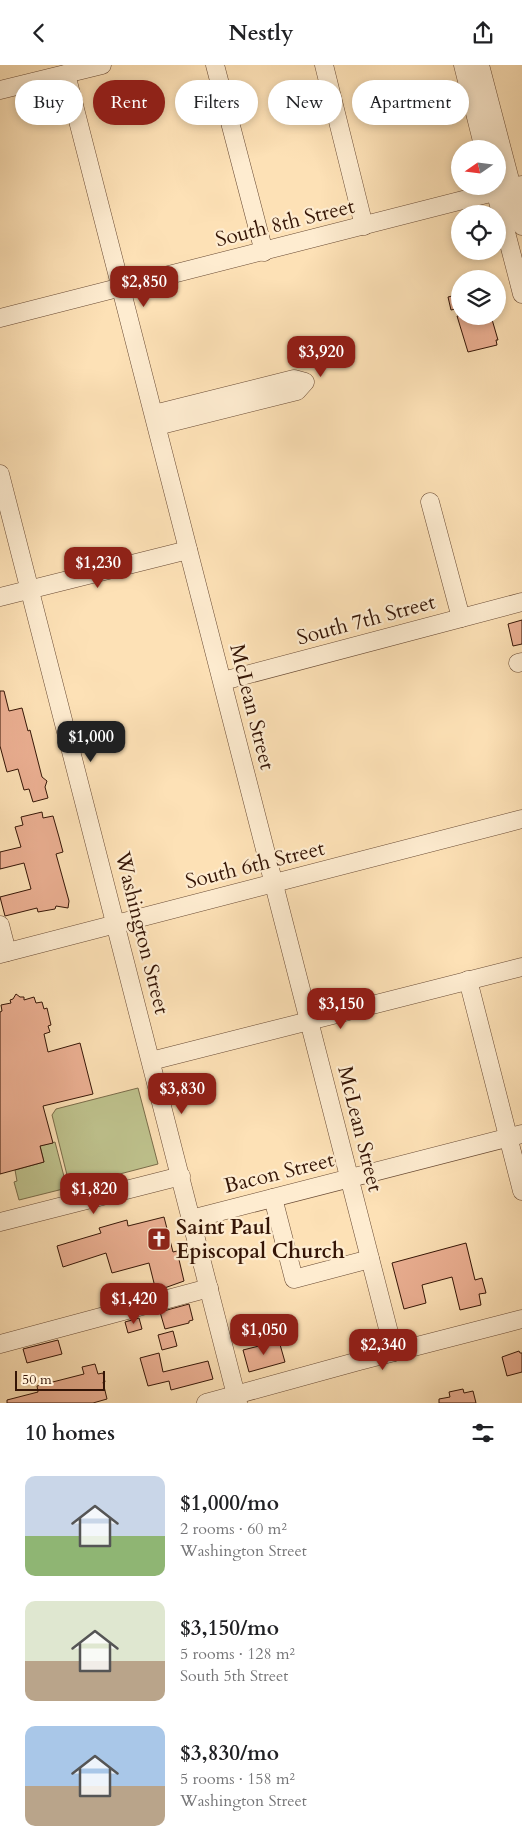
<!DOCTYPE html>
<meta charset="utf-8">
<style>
body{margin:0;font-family:Cardo,serif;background:#f2f2f2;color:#202124;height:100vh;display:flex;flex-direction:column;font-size:19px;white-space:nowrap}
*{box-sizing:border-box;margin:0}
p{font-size:16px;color:#757577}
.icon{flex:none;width:28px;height:28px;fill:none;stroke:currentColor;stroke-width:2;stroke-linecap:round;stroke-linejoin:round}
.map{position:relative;height:1338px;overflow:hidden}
.side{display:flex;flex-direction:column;background:#fff;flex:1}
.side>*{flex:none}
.banner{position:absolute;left:15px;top:15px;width:492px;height:45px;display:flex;gap:10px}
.needle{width:32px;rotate:256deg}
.controls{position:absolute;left:451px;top:75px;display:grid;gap:10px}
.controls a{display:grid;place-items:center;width:55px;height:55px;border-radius:50%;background:#fff;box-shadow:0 2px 8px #0003;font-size:25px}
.scale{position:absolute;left:15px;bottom:12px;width:90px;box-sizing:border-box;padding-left:5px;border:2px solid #351506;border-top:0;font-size:14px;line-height:18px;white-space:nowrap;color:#351506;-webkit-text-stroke:4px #feecd0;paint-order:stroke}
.price{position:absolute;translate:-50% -42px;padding:0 11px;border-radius:10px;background:#8f2418;color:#fff;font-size:16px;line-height:32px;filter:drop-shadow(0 1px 2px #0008)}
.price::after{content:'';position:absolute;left:50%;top:30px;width:15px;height:11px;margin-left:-8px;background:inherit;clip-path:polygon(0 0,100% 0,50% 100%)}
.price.current{background:#222;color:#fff}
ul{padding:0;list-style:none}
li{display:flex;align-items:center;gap:15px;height:125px;padding:0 25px}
li span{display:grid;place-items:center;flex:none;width:140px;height:100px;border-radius:10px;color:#555}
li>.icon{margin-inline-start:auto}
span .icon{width:60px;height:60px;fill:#fffc;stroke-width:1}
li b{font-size:21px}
h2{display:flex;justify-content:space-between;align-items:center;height:60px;padding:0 25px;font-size:21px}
.chip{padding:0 18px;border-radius:22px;background:#fff;box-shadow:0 2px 8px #0003;font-size:18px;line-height:45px}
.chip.current{background:#8f2418;color:#fff}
header{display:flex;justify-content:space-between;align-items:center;height:65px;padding:0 25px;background:#fff;font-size:22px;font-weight:600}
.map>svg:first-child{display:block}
</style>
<header><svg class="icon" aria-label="back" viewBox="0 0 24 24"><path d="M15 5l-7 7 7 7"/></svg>Nestly<svg class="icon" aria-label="share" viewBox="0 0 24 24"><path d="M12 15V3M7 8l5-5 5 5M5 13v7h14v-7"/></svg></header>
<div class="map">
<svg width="522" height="1338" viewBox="0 0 522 1338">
<rect width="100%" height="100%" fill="#fde1b6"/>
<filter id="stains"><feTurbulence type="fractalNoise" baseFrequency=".004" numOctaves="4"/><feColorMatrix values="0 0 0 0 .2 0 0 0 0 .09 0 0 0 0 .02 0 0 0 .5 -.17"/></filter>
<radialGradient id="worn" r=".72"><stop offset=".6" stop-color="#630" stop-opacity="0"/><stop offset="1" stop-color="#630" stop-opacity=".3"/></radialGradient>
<!-- green -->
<g fill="#bfc38e" stroke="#7a6c4a">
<path d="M 138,1023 L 158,1099 L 70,1122 L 52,1050 L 56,1044 Z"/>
<path d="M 55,1077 L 67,1123 L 19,1135 L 14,1117 L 17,1116 L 15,1105 L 44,1097 L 40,1081 Z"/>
</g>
<!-- building -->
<g fill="#ecb093" stroke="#351506">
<path d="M 460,229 L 460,243 L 451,245 L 448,232 Z"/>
<path d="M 457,251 L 491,251 L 498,275 L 496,275 L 497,280 L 468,287 Z"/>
<path d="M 522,555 L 522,579 L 513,581 L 508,559 Z"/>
<path d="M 0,626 L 4,626 L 9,646 L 22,643 L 28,666 L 30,665 L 42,712 L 47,716 L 45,722 L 48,733 L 33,737 L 29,724 L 24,725 L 18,704 L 7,707 L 0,681 Z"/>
<path d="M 42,747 L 43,753 L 53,751 L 59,772 L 63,787 L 56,789 L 69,836 L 68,843 L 56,841 L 55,844 L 38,847 L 37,843 L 5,851 L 0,832 L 31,824 L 24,798 L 0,804 L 0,787 L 21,782 L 15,762 L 23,760 L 21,752 Z"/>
<path d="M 16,929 L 20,932 L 24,932 L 24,935 L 34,932 L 36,938 L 42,937 L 44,944 L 47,943 L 51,960 L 48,961 L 50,967 L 44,969 L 48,987 L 80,978 L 93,1029 L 43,1041 L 53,1078 L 40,1081 L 44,1097 L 0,1109 L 0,947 L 2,946 L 1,940 L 11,938 L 10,935 L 13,934 Z"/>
<path d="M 164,1152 L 173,1187 L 177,1186 L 184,1216 L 156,1226 L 149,1198 L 112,1208 L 106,1188 L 63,1202 L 57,1181 L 101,1168 L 99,1163 L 127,1155 L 128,1161 Z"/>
<path d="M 466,1178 L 475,1215 L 482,1213 L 486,1228 L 479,1229 L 481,1240 L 460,1245 L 452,1212 L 422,1220 L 426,1238 L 404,1244 L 392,1198 Z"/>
<path d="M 189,1239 L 193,1255 L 189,1256 L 189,1258 L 165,1264 L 160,1247 Z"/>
<path d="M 139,1253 L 142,1264 L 128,1268 L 125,1257 Z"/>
<path d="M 173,1266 L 177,1281 L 162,1285 L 158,1270 Z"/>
<path d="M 58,1275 L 62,1289 L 27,1298 L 23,1284 Z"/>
<path d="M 279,1276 L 285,1297 L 249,1307 L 243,1285 Z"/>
<path d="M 519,1286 L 520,1288 L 522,1288 L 522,1307 L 507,1311 L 502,1292 Z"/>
<path d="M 159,1288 L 163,1307 L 208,1296 L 213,1314 L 171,1325 L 169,1316 L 148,1321 L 140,1293 Z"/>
<path d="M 95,1299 L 98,1309 L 103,1308 L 105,1317 L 103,1317 L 107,1334 L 93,1338 L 7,1338 L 7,1335 L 38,1327 L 37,1321 L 84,1309 L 82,1302 Z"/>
<path d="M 463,1324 L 464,1328 L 473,1326 L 476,1338 L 439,1338 L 439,1334 L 450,1332 L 449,1327 Z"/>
</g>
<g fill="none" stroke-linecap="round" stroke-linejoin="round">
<!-- minor casing -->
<g stroke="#674832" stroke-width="19">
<g id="minor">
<path d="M 215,0 L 264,187"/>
<path d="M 324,0 L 364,161"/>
<path d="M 463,0 L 484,84"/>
<path d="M 480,0 L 522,161"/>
<path d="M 66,9 L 394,1287"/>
<path d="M 0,25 L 102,0"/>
<path d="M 494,121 L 522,229"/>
<path d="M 0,253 L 522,120"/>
<path d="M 154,349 L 294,314 L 305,317 L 297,326 L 157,361"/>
<path d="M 0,409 L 238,1338"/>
<path d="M 430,437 L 461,553"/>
<path d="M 0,532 L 188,485"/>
<path d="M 518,598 L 522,597"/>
<path d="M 223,616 L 522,537"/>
<path d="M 0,860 L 7,887"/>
<path d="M 0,889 L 522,754"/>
<path d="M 468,915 L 522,1126"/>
<path d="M 151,996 L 522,902"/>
<path d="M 273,1133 L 294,1214 L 370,1194"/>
<path d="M 191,1154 L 522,1069"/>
<path d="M 0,1157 L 181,1111"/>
<path d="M 0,1279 L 209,1223"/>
<path d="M 206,1338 L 359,1296 L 522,1254"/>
</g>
</g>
<!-- minor -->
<use href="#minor" stroke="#feecd0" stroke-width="18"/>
</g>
<!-- icons -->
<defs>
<g id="church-square" transform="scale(1.25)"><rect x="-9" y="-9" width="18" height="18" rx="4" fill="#8f2418" stroke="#feecd0"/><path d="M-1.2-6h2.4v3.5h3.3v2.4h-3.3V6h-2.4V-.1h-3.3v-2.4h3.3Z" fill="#fff"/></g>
</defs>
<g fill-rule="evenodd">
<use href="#church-square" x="159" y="1174"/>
</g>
<g text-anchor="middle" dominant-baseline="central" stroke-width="4.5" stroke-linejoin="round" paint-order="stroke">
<!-- street labels -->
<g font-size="21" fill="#351506" stroke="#feecd0">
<text transform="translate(285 158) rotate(-14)">South 8th Street</text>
<text transform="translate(366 555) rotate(-15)">South 7th Street</text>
<text transform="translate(252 642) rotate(76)">McLean Street</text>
<text transform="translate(255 800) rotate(-14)">South 6th Street</text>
<text transform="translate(142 868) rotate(76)">Washington Street</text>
<text transform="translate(360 1064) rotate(76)">McLean Street</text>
<text transform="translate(279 1108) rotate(-14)">Bacon Street</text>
</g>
<!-- poi labels -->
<g font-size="21" font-weight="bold" fill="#351506" stroke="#feecd0" text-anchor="start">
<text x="176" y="1162">Saint Paul<tspan x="176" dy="24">Episcopal Church</tspan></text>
</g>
</g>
<rect width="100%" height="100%" filter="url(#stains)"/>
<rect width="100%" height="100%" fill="url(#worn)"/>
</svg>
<div class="controls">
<a><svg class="needle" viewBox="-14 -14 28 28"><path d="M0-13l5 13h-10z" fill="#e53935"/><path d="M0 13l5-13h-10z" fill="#757577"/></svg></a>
<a><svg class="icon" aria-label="locate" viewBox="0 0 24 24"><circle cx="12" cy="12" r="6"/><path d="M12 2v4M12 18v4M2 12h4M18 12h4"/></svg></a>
<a><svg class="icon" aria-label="layers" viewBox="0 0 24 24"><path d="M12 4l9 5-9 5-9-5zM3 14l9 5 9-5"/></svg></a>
</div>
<div class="scale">50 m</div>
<b class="price" style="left:144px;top:243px">$2,850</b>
<b class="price" style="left:321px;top:313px">$3,920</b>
<b class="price" style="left:98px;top:524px">$1,230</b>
<b class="price current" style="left:91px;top:698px">$1,000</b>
<b class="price" style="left:341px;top:965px">$3,150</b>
<b class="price" style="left:182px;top:1050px">$3,830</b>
<b class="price" style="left:94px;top:1150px">$1,820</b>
<b class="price" style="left:134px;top:1260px">$1,420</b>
<b class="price" style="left:264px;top:1291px">$1,050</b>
<b class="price" style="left:383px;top:1306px">$2,340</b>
<div class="banner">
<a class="chip">Buy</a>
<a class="chip current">Rent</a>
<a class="chip">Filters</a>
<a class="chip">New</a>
<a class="chip">Apartment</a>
</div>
</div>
<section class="side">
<h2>10 homes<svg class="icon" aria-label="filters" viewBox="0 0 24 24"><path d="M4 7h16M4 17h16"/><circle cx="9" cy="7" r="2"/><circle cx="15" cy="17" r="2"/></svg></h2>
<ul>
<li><span style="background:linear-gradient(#c9d6e8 60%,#8fb573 0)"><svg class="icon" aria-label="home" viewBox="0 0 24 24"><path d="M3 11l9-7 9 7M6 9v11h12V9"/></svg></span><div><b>$1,000/mo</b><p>2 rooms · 60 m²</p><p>Washington Street</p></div></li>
<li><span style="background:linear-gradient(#dfe7d0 60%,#b9a48a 0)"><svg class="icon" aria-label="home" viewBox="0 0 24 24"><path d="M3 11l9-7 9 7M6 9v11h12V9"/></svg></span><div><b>$3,150/mo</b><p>5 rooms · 128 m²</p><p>South 5th Street</p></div></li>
<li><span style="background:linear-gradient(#a9c7e8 60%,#b9a48a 0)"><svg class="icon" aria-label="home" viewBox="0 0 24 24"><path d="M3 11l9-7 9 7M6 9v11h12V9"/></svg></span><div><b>$3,830/mo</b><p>5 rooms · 158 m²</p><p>Washington Street</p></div></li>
</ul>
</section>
